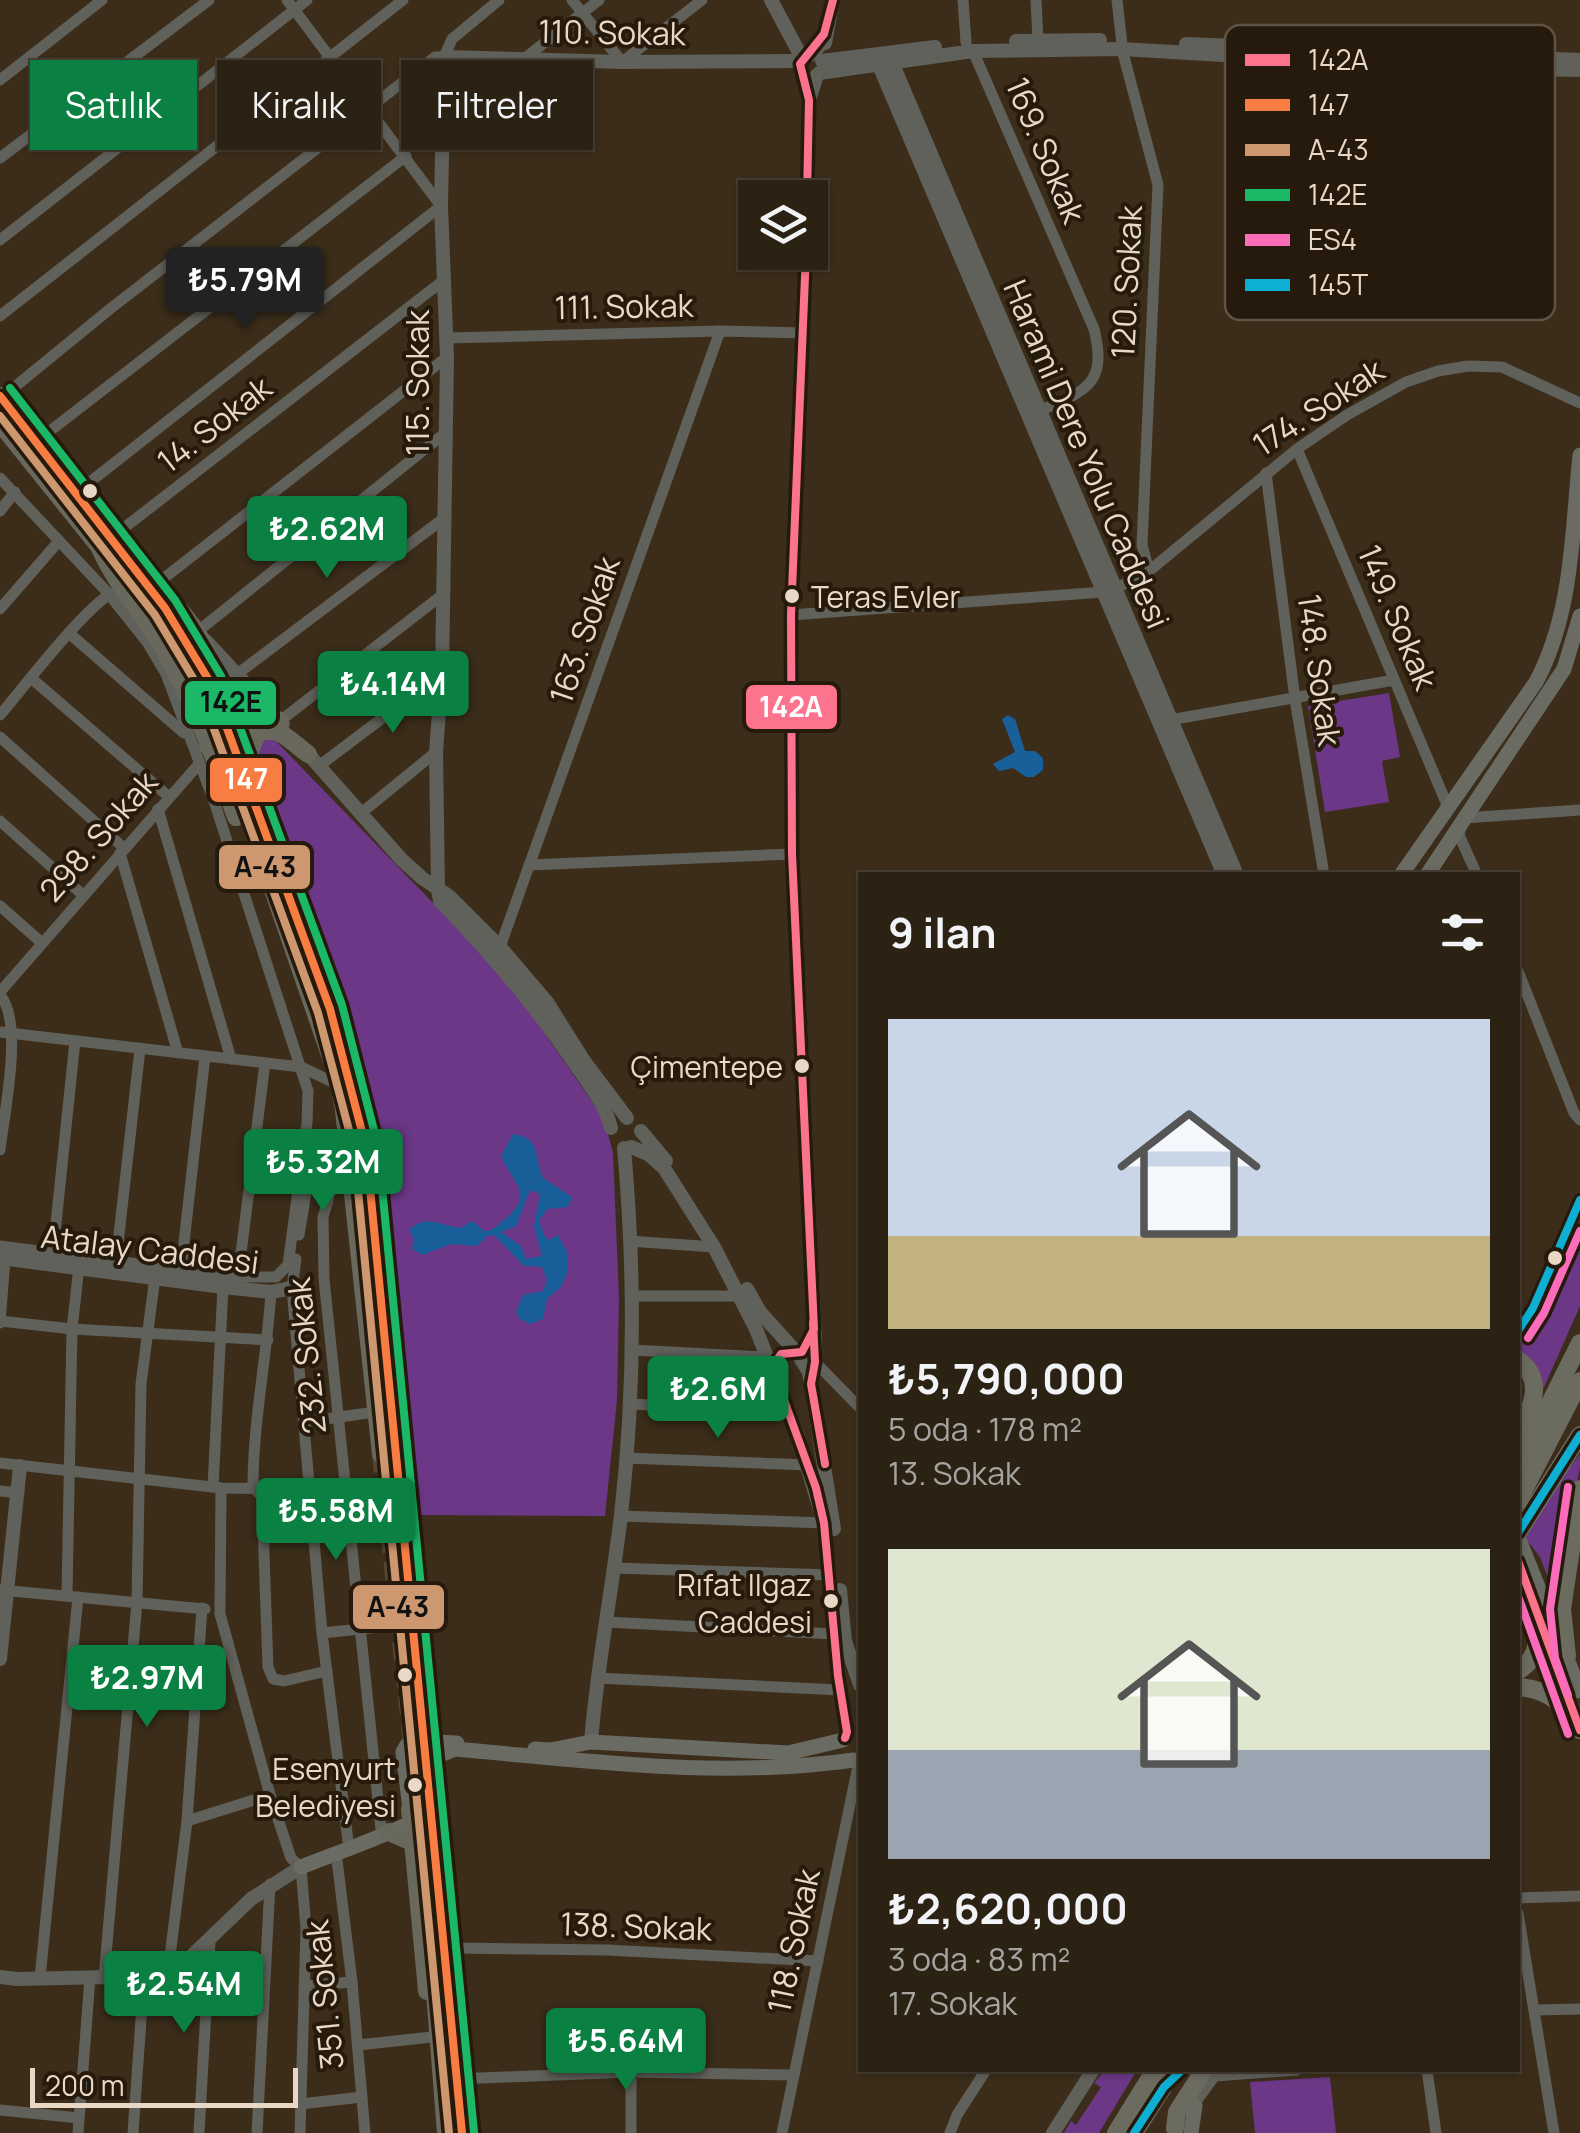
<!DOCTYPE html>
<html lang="tr">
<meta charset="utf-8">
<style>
body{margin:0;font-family:Manrope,sans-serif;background:#342a1d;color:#f1f3f6;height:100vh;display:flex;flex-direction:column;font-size:38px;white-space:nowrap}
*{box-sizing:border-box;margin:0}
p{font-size:32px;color:#a6a4a0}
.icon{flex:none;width:55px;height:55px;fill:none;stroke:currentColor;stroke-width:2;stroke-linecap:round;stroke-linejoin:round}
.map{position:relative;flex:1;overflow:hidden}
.sheet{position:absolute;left:858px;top:872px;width:662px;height:1200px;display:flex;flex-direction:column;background:#2c2214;border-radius:0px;box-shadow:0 2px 8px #0004,0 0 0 2px #483f34}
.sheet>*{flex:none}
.hud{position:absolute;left:30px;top:60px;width:678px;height:90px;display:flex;gap:20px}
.fabs{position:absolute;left:738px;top:180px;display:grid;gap:20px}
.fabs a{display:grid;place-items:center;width:90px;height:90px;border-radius:0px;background:#2c2214;box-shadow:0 2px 8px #0004,0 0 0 2px #483f34;font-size:50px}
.scale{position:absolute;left:30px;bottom:25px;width:268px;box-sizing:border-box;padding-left:10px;border:5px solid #e9d8c6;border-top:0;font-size:28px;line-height:35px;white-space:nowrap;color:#e9d8c6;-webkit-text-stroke:8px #261a0c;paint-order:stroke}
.price{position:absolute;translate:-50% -85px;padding:0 22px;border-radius:10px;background:#0b8043;color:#fff;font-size:32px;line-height:65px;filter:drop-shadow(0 2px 5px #0008)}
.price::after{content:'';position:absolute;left:50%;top:60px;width:30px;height:22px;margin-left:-15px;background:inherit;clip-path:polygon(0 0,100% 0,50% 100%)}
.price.on{background:#222;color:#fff}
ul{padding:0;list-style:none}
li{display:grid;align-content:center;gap:20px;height:530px;padding:0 30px}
li span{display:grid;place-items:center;height:310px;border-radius:0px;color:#555}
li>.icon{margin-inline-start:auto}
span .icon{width:180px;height:180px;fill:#fffc;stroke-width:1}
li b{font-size:42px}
h2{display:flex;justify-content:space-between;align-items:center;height:120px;padding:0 30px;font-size:42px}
.pill{padding:0 35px;border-radius:0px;background:#2c2214;box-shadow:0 2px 8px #0004,0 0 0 2px #483f34;font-size:35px;line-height:90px}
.pill.on{background:#0b8043;color:#fff}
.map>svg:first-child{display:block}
</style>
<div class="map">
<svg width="1580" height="2133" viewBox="0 0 1580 2133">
<rect width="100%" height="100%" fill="#3b2d1a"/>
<!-- green -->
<g fill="#6b3786">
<path d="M 1389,693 L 1400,757 L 1382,761 L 1389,802 L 1325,812 L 1308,706 Z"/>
<path d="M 269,734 L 507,979 L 604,1119 L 613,1153 L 619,1298 L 617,1400 L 605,1516 L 417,1515 L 398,1394 L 384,1234 L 385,1200 L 372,1110 L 354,1046 L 256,756 L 257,740 Z"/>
<path d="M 1580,1226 L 1580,1306 L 1542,1392 L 1518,1356 L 1518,1339 C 1551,1313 1564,1264 1580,1226 Z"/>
<path d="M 1580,1454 L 1580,1467 L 1555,1600 L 1549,1592 L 1552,1588 L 1540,1557 L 1530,1544 L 1518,1556 L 1535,1514 Z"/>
<path d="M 1105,2070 L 1137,2070 L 1099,2133 L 1064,2133 L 1071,2121 L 1076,2125 L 1101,2087 L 1094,2083 Z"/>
<path d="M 1330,2077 L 1336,2133 L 1255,2133 L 1250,2082 Z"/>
</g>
<!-- water -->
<g fill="#19609a" fill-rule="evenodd">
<path d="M 1008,715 L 1015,719 L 1025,751 L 1035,751 L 1043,758 L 1043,770 L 1034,777 L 1026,777 L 1013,768 L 999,771 L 993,764 L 1015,752 L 1002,719 Z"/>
<path d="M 513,1134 C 541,1137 534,1157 543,1178 L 572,1197 L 568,1207 L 547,1209 L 539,1221 L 544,1235 L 549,1240 L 558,1235 L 567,1252 L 567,1273 L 561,1287 L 547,1299 L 543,1319 L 530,1324 L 520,1319 L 516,1312 L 523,1295 L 543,1291 L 547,1280 L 542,1267 L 524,1266 L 494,1235 L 487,1236 L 477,1246 L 451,1244 L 422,1255 L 412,1249 L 414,1239 L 409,1230 C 425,1214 440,1225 460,1228 L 473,1221 L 484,1231 C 496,1230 496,1226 505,1219 C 536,1194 512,1183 501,1156 ZM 530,1190 L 540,1194 L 534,1226 L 542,1256 L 526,1259 L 521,1246 L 501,1232 L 516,1226 Z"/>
</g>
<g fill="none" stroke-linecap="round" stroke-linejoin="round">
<!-- primary-tunnel -->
<g stroke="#554734" stroke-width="18" stroke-dasharray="18 9" stroke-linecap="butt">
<path d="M 227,724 L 249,781"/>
<path d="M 396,1449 L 431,1819"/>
<path d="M 381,1454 L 422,1837"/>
</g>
<!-- minor -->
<g stroke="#60615a" stroke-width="11">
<path d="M 572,0 L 622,62 L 702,0"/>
<path d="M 963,0 L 966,42"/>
<path d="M 1036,0 L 1038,40"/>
<path d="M 1117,0 L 1123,53 L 1158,185 L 1142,545 L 1149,571"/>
<path d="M 973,51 L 1094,329 C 1108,385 1085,391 1039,411"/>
<path d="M 525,58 L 599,0"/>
<path d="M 0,80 L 102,0"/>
<path d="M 0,158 L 209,0"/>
<path d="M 0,240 L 307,0"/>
<path d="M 0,316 L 403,0"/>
<path d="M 447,338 L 720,331 L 803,333"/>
<path d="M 1,398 L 110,309 L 435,57 L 444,57 L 452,39 L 499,0"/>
<path d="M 37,441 L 406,156"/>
<path d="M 1297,449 L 1448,807"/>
<path d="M 1266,473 L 1295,699 L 1324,875"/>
<path d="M 0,478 L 108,593 L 147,642 L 166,674 L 214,801 L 308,1091 L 307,1123 L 288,1265 L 276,1277 L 238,1277 L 0,1246"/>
<path d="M 76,493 L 441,206 L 287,0"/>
<path d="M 0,511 L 15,492"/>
<path d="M 111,538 L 444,280"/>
<path d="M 159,582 L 447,357"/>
<path d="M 1115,589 L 1149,571 L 1297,449 L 1347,415 L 1406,382 L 1438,371 L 1468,366 L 1502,367 L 1580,403"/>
<path d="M 0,609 L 59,541"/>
<path d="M 791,615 L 1103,592"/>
<path d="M 197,632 L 445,433"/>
<path d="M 70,634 L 184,733"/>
<path d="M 236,675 L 443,519"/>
<path d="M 31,678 L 168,796"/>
<path d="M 0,715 C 20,692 92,597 116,592"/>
<path d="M 1170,720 L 1394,680"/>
<path d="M 280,721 L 442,595"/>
<path d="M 0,737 L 124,848"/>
<path d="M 319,766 L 442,673"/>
<path d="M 158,809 L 231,1059"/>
<path d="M 360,814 L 436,752"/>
<path d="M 0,821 L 83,895"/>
<path d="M 120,853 L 178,1053"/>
<path d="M 529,865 L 792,854"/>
<path d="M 1477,875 L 1459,835 L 1464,818 L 1580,810"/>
<path d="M 0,906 L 42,943"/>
<path d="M 500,947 L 720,331"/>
<path d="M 1518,971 L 1574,1113 L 1580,1120"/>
<path d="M 0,992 L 199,764"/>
<path d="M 0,995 C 24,1022 4,1114 0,1150"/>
<path d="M 0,1032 L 301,1067 L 339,1085"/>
<path d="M 343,1149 L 323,1217 L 324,1279 L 381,1829"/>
<path d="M 299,1235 L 306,1193 L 346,1137"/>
<path d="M 629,1241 L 714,1247"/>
<path d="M 53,1252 L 75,1041"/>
<path d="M 296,1259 L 292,1288 L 322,1633 L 348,1841"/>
<path d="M 116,1261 L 140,1049"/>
<path d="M 181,1269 L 205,1056"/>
<path d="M 238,1277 L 265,1063"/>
<path d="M 271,1292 C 267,1357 253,1421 253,1487 L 262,1497 L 268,1667 L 273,1679 L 284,1681 L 327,1671"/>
<path d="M 632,1296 L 741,1296"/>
<path d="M 0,1321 L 72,1329 L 268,1340"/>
<path d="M 0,1323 L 5,1259"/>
<path d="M 632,1350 L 766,1357"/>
<path d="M 815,1362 L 860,1408"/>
<path d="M 629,1404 L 788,1411"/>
<path d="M 305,1422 L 368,1413"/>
<path d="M 626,1458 L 808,1465"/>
<path d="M 0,1463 L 221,1488 L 308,1489"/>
<path d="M 213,1487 L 223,1287"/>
<path d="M 221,1488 L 220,1614 L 270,1795 L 291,1858 L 301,1867 L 306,1929 L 300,2133"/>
<path d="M 0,1491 L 19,1493"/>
<path d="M 621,1516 L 824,1523"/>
<path d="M 614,1568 L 831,1575"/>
<path d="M 0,1590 L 205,1609"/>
<path d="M 67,1594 L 72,1329 L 79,1267"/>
<path d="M 607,1622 L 833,1634"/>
<path d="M 322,1633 L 389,1626"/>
<path d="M 598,1678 L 840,1690"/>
<path d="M 131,1684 L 196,1692"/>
<path d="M 187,1821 L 270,1795"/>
<path d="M 336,1852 L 352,1982 L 365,2133"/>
<path d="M 1518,1898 L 1580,1896"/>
<path d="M 1518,1913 L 1554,2133"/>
<path d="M 452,1948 L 607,1950 L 818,1961"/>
<path d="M 168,1972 L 187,1821 L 202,1608"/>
<path d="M 40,1978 L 78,1597"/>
<path d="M 104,1978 L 137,1602 L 141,1384 L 155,1277"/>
<path d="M 304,1986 L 352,1982"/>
<path d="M 1534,2010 L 1580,2009"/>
<path d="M 358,2045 L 432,2037"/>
<path d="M 1427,2070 L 1436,2133"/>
<path d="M 631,2072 L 631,2133"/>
<path d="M 1215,2076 L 1297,2070"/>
<path d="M 456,2079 L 631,2072 L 794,2075"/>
<path d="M 300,2104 L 362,2097"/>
<path d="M 0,2110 L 79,2118"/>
<path d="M 1189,2111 L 1219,2070"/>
<path d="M 78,2133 L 90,1978"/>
<path d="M 133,2133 L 144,1977"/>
<path d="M 199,2133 L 210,1941"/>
<path d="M 257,2133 L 270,1884"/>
<path d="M 782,2133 L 859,1761"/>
<path d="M 950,2133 L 957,2115 L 986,2070"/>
</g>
<!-- tertiary -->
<g stroke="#60615a" stroke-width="14">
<path d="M 771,0 L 802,58"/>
<path d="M 1016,41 L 1100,40"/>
<path d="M 825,43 L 833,0"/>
<path d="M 1186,44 L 1580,60"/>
<path d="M 889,55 L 1237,875"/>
<path d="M 875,56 L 1224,875"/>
<path d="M 822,61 L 935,47"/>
<path d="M 819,73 L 973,51 L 1122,49 L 1409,66 L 1580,70"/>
<path d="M 809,100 L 800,64 L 802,58 L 813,54 L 825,38"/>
<path d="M 807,198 L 809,100 L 817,75"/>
<path d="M 806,252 L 791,615 L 792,854 L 815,1340 L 811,1384"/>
<path d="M 206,641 L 283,724"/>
<path d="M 303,748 L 401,859 L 422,878 L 449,896 L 500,947 L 547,1002 L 584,1061 L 627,1118"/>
<path d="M 611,1128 C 605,1103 587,1082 573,1061 C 532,1001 491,953 440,901 L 438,890 L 436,752 L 442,673 L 447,357 L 441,206 L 444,57 L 622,62 L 801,61"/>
<path d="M 641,1131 L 666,1161"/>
<path d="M 631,1147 L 648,1154 L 664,1168 L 714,1247 L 756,1329 L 798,1436 L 824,1523 L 838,1676 L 847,1732 L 845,1738"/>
<path d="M 0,1258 L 223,1287 L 271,1292 L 292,1288"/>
<path d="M 747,1289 L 760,1312 L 797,1353 L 809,1372 L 834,1529"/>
<path d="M 840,1590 L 845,1641 L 860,1685"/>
<path d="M 0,1659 L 20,1466"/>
<path d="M 591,1742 C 597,1666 612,1591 621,1515 C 635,1393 635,1270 624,1148"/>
<path d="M 0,1977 L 17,1979 L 158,1976 L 182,1965 L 251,1899 L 301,1867"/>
<path d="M 1053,2133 L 1093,2070"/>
</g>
<!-- secondary -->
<g stroke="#6a6b62" stroke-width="15">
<path d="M 1401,875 L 1536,682 C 1573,613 1572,531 1580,455"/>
<path d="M 1427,875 L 1564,669 L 1580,616"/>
<path d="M 1518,1331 L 1533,1308 L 1580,1200"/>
<path d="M 1518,1537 L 1580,1691"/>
<path d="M 1518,1561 L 1577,1721"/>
<path d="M 535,1749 L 550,1750 L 591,1742 L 788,1753 L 843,1740"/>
<path d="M 410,1809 L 403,1752 L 407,1745 L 414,1741 L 457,1743"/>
<path d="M 301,1867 C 324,1857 430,1822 436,1804 C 440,1790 432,1772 435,1757 L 455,1749 C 591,1761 718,1779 854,1760"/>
<path d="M 1191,2133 L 1195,2106"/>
</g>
<!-- primary -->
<g stroke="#69685d" stroke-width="18">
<path d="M 0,396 L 182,632 L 210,682 L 227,724"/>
<path d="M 0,423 L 107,556"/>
<path d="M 100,548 C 116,584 142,613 162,646 C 193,699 215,759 236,817"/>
<path d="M 180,610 L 197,632 L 213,665"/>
<path d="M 182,656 L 211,714"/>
<path d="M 240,729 L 262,789"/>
<path d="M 208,746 C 218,730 262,715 280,721"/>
<path d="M 250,751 L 257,734 C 278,723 291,742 308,754"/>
<path d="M 249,781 C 292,902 338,1021 366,1147 L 396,1449"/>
<path d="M 237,785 L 337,1075 L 344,1110 L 381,1454"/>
<path d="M 437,1801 L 441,1844"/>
<path d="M 410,1809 L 427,1991"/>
<path d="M 389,1832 L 412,1842"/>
<path d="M 433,1834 L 462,2133"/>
<path d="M 434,1979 L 446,2133"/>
</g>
<!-- trunk -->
<g stroke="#6c6b60" stroke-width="18">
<path d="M 1518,1360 C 1547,1380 1530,1410 1518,1437"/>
<path d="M 1518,1467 L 1580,1343"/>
<path d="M 1518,1501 L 1580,1381"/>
<path d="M 1518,1533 L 1580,1435"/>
<path d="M 1567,1656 L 1562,1609 L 1580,1489"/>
<path d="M 1518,1671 C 1545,1655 1537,1626 1533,1599"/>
<path d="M 1518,1687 C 1550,1689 1563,1704 1580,1730"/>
<path d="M 1175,2128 L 1177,2112 L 1204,2070"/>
<path d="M 1116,2133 L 1155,2070"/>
<path d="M 1134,2133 L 1174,2070"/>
</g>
<!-- bus-1 casing -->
<g stroke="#261a0c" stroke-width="15">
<g id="bus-1">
<path d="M 807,198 L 809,100 L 800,64 L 824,34 L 833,0"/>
<path d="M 806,252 L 791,615 L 792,854 L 814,1329 L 802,1352 L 781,1354 L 772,1367 L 816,1488 L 824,1523 L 838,1676 L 847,1732 L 845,1738"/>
<path d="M 813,1323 L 815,1362 L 811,1384 L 825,1464"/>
<path d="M 1518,1561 L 1580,1730"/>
</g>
</g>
<!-- bus-2 casing -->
<g stroke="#261a0c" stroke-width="15">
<path id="bus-2" d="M 0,396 L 165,608 L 210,682 L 330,1009 L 366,1147 L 462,2133"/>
</g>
<!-- bus-3 casing -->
<g stroke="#261a0c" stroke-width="15">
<path id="bus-3" d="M 0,416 L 155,615 L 199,688 L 318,1013 L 354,1149 L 449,2133"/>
</g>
<!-- bus-4 casing -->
<g stroke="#261a0c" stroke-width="15">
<path id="bus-4" d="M 10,388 L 175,600 L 221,676 L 342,1005 L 378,1146 L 474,2132"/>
</g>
<!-- bus-5 casing -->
<g stroke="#261a0c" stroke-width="15">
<g id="bus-5">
<path d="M 1528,1338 L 1544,1313 L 1580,1231"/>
<path d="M 1568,1487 L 1550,1609 L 1555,1658 L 1568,1695"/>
<path d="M 1518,1596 L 1568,1734"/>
</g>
</g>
<!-- bus-6 casing -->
<g stroke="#261a0c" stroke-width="15">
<g id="bus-6">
<path d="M 1518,1331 L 1533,1308 L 1580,1200"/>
<path d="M 1518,1533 L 1580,1435"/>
<path d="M 1134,2133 L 1164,2087 L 1182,2070"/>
</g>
</g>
<!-- bus-1 -->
<use href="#bus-1" stroke="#fc738d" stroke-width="8"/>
<!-- bus-2 -->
<use href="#bus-2" stroke="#f77d43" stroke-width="8"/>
<!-- bus-3 -->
<use href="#bus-3" stroke="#cd976f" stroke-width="8"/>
<!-- bus-4 -->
<use href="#bus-4" stroke="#1ab867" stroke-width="8"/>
<!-- bus-5 -->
<use href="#bus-5" stroke="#fb6dba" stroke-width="8"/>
<!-- bus-6 -->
<use href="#bus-6" stroke="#0dafd3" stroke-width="8"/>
</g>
<!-- markers -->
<g fill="#e9d8c6" stroke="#261a0c" stroke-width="4">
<circle cx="90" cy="491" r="9"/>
<circle cx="792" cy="596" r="9"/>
<circle cx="802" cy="1066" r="9"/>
<circle cx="1555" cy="1258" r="9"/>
<circle cx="831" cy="1601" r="9"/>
<circle cx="405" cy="1675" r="9"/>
<circle cx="415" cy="1785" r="9"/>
</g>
<g text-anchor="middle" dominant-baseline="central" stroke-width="8" stroke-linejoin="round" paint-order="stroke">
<!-- bus labels -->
<g font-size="30" fill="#e9d8c6" stroke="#261a0c" text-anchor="end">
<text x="811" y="596" text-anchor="start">Teras Evler</text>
<text x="783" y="1066">Çimentepe</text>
<text x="812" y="1584">Rıfat Ilgaz<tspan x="812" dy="37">Caddesi</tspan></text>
<text x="396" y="1768">Esenyurt<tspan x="396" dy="37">Belediyesi</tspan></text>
</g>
<!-- street labels -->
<g font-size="32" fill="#e9d8c6" stroke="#261a0c">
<text transform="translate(612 32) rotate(1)">110. Sokak</text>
<text transform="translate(1046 150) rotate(67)">169. Sokak</text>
<text transform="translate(1126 282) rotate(-87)">120. Sokak</text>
<text transform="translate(624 306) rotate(-1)">111. Sokak</text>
<text transform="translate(417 383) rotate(-90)">115. Sokak</text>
<text transform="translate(1318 407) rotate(-33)">174. Sokak</text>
<text transform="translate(214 424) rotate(-38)">14. Sokak</text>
<text transform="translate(1087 454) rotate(67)">Harami Dere Yolu Caddesi</text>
<text transform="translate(1398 617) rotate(67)">149. Sokak</text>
<text transform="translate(584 630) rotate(-71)">163. Sokak</text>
<text transform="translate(1320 670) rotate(82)">148. Sokak</text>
<text transform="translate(98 836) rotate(-49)">298. Sokak</text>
<text transform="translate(150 1249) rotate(7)">Atalay Caddesi</text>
<text transform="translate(306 1356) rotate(-96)">232. Sokak</text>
<text transform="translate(636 1926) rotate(2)">138. Sokak</text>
<text transform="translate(793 1941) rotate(-78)">118. Sokak</text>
<text transform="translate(324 1995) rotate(-96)">351. Sokak</text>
</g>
</g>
<!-- legend -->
<rect x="1225" y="25" width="330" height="295" rx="15" fill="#261a0c" stroke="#605344" stroke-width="2.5"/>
<rect x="1245" y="54" width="45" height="12" fill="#fc738d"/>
<rect x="1245" y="99" width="45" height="12" fill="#f77d43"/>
<rect x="1245" y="144" width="45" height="12" fill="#cd976f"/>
<rect x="1245" y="189" width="45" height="12" fill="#1ab867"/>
<rect x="1245" y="234" width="45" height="12" fill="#fb6dba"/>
<rect x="1245" y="279" width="45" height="12" fill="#0dafd3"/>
<g font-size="28" fill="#e9d8c6">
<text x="1308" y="70">142A</text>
<text x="1308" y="115">147</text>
<text x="1308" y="160">A-43</text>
<text x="1308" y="205">142E</text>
<text x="1308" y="250">ES4</text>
<text x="1308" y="295">145T</text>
</g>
<g stroke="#261a0c" stroke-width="4">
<rect x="183" y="679" width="95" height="48" rx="10" fill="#1ab867"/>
<rect x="744" y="683" width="95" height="48" rx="10" fill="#fc738d"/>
<rect x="208" y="756" width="76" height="48" rx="10" fill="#f77d43"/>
<rect x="217" y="843" width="95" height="48" rx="10" fill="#cd976f"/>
<rect x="351" y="1583" width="95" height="48" rx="10" fill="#cd976f"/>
</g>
<g font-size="28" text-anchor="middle" font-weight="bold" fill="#fff">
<text x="791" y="717">142A</text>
<text x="246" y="789">147</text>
</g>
<g font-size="28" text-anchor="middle" font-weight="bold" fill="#111">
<text x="231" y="712">142E</text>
<text x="265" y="877">A-43</text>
<text x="398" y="1617">A-43</text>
</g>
</svg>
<div class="fabs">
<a><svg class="icon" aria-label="layers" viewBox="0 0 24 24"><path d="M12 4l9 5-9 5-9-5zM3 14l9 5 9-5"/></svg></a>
</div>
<div class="scale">200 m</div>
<b class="price on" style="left:245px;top:332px">₺5.79M</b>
<b class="price" style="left:327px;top:581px">₺2.62M</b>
<b class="price" style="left:393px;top:736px">₺4.14M</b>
<b class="price" style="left:323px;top:1214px">₺5.32M</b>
<b class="price" style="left:718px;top:1441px">₺2.6M</b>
<b class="price" style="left:336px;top:1563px">₺5.58M</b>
<b class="price" style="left:147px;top:1730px">₺2.97M</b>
<b class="price" style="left:184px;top:2036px">₺2.54M</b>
<b class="price" style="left:626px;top:2093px">₺5.64M</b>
<div class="hud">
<a class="pill on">Satılık</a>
<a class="pill">Kiralık</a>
<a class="pill">Filtreler</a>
</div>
<section class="sheet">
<h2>9 ilan<svg class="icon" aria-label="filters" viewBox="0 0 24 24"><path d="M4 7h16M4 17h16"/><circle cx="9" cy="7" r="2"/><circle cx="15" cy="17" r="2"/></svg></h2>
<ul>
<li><span style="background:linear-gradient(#c9d6e8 70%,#c2b280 0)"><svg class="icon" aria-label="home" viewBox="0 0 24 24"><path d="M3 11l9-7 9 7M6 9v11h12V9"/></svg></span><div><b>₺5,790,000</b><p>5 oda · 178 m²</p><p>13. Sokak</p></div></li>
<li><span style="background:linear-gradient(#dfe7d0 65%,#9aa5b1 0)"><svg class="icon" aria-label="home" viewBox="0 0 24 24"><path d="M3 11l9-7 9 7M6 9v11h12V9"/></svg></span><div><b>₺2,620,000</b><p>3 oda · 83 m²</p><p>17. Sokak</p></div></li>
</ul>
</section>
</div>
